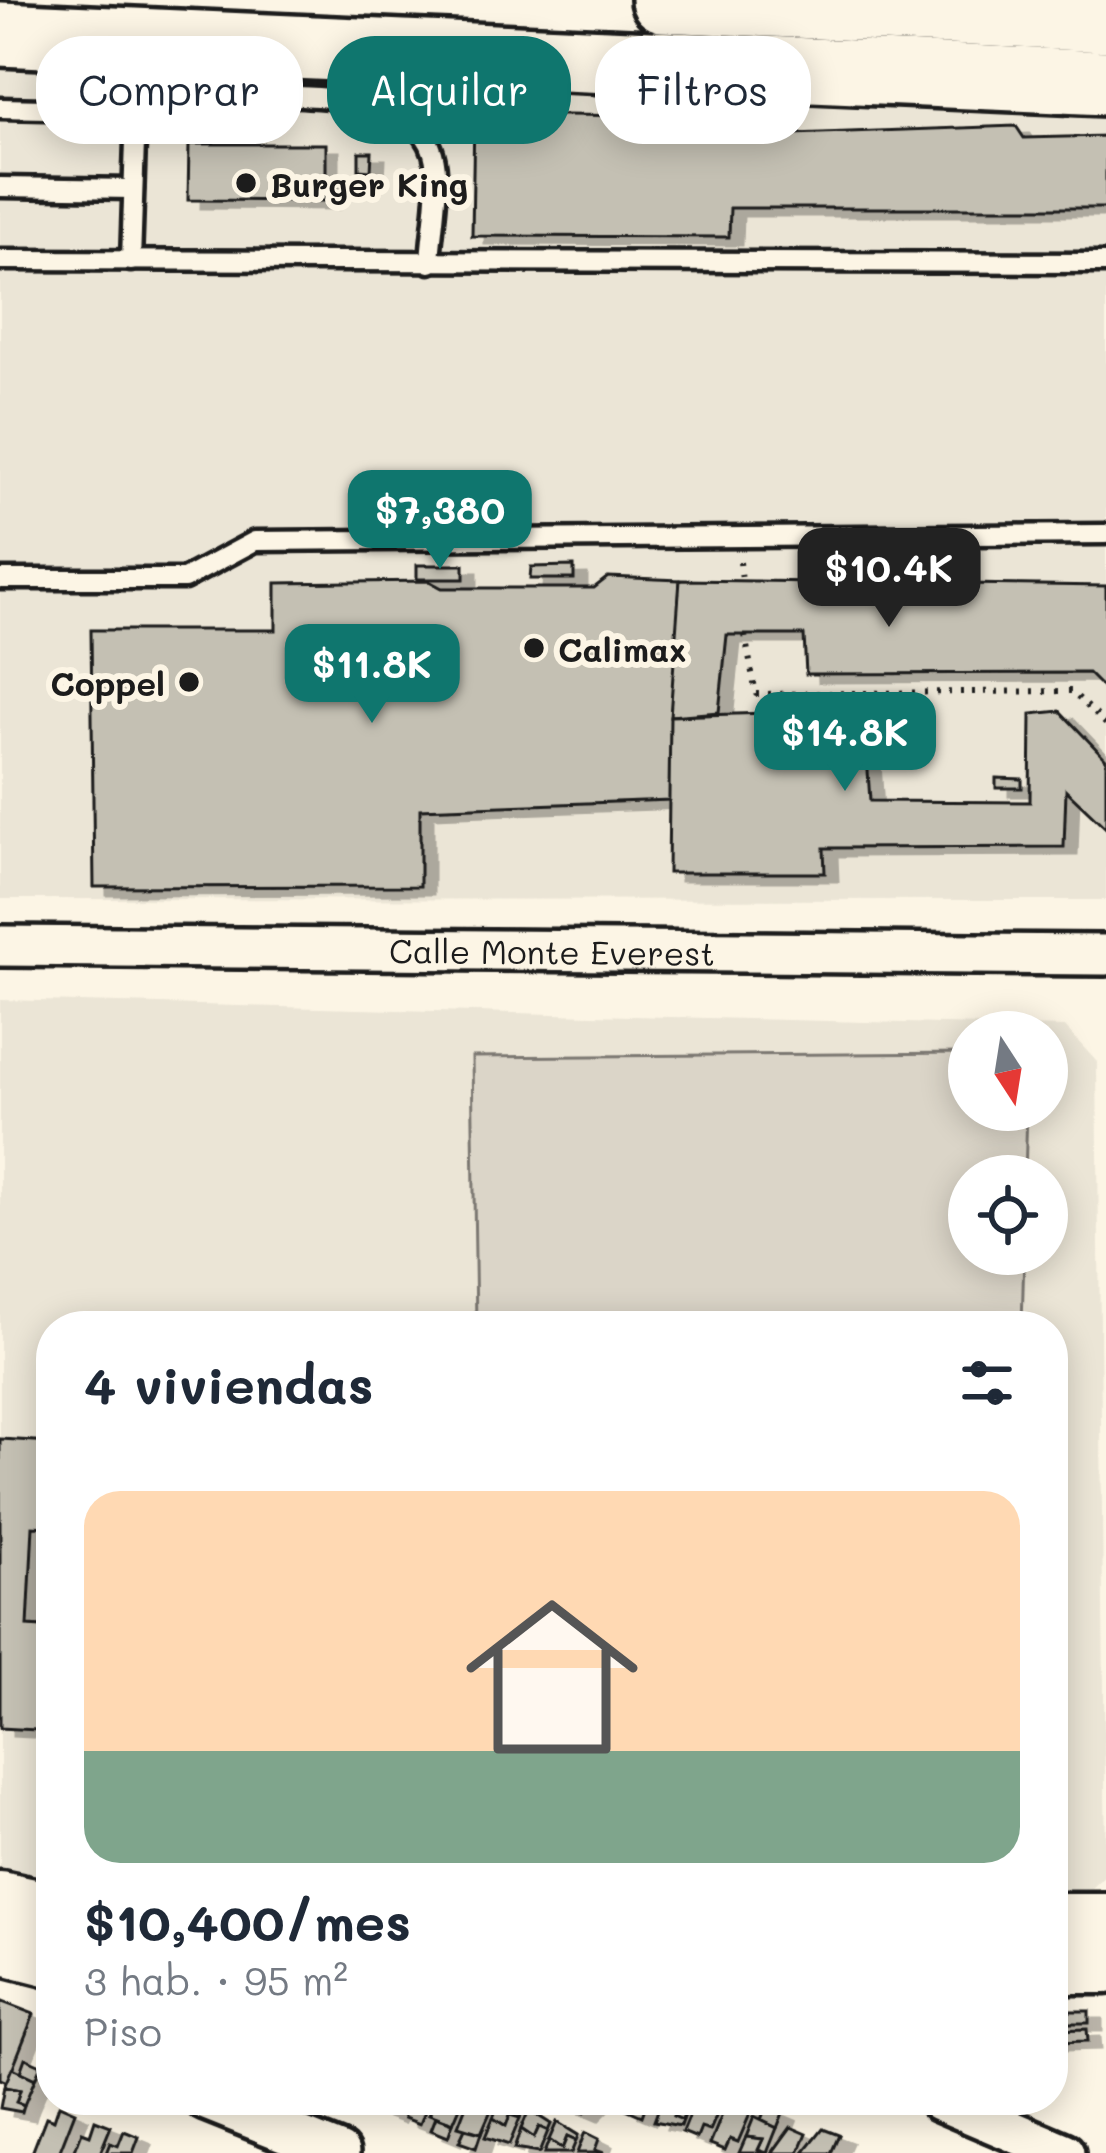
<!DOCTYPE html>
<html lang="es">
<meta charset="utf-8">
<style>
body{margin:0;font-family:Mali,sans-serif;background:#f2f2f3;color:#1f2937;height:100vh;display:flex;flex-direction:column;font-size:45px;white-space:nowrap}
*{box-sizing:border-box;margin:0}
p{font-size:39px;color:#747a83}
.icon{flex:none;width:66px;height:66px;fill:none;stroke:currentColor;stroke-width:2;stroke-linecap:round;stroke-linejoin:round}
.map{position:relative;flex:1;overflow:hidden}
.details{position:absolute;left:36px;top:1311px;width:1032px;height:804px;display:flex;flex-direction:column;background:#fff;border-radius:48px;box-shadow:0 6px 30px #0003}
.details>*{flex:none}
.guide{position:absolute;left:36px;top:36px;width:1035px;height:108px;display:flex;gap:24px}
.needle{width:78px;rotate:168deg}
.buttons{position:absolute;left:948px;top:1011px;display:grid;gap:24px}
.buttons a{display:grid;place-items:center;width:120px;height:120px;border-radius:50%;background:#fff;box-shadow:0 6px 30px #0003;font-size:60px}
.price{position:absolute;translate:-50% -102px;padding:0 27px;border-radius:24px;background:#0f766e;color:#fff;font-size:39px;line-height:78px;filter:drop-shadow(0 3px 6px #0008)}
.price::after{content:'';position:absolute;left:50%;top:72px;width:36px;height:27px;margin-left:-18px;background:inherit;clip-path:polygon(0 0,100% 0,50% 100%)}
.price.on{background:#222;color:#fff}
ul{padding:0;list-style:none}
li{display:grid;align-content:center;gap:24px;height:636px;padding:0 48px}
li span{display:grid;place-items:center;height:372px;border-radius:36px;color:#555}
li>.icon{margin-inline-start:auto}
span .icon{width:216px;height:216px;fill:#fffc;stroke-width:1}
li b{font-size:51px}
h2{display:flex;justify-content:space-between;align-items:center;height:144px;padding:0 48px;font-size:51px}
.chip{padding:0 42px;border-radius:48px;background:#fff;box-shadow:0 6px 30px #0003;font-size:42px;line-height:108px}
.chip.on{background:#0f766e;color:#fff}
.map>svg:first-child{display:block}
</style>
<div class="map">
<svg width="1106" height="2153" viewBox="0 0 1106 2153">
<defs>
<filter id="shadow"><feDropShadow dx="13" dy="8" stdDeviation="0" flood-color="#0004"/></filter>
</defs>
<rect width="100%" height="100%" fill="#fcf5e5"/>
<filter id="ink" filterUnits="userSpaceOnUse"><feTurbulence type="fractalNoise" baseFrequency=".00833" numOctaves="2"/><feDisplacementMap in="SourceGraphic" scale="24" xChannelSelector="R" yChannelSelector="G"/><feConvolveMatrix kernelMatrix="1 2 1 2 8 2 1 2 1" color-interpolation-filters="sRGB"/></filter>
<g filter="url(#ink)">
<!-- built -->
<g fill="#ebe5d6" fill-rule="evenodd">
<path d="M 0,49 L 1106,98 L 1106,900 L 0,899 Z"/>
<path d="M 0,1000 L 1065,1027 L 1097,1062 L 1106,1875 L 1091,1889 L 1053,1890 L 1053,1326 L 51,1326 L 51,1883 L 0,1870 ZM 969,1032 L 1047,1032 L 1047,1110 L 969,1110 ZM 969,1176 L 1047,1176 L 1047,1254 L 969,1254 Z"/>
</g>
<!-- green -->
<path fill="#dbd5c8" stroke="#7c7872" stroke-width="3" d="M 969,1053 L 969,1110 L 1027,1110 L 1025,1176 L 969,1176 L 969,1254 L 1024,1254 L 1022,1326 L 476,1326 L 472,1057 Z"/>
<!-- building -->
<g fill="#c4c0b3" stroke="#1c1c1c" stroke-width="3" filter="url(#shadow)">
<path d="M 474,114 L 731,117 L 737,136 L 1016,126 L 1024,138 L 1106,136 L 1106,208 L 730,208 L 729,237 L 472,236 Z"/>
<path d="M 189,144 L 326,144 L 326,201 L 188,200 Z"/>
<path d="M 359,152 L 372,152 L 371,171 L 359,170 Z"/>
<rect x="417" y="565" width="47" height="14"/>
<path d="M 574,566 L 574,579 L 530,579 L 531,567 Z"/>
<path d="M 608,577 L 680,580 L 671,800 L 420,809 L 420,886 L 94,887 L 91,630 L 276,630 L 276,583 L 429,581 L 442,588 L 594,588 Z"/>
<path d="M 680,580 L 1106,586 L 1106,691 L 1088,673 L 806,674 L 804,635 L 727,635 L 719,712 L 670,716 Z"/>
<path d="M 864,710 L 870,801 L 1030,802 L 1031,714 L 1060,711 L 1106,759 L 1106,828 L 1066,790 L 1064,847 L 824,848 L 825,873 L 668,873 L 670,716 Z"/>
<path d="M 996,778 L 1022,779 L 1022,788 L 996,788 Z"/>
<path d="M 0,1439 L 51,1442 L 47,1527 L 33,1526 L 28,1626 L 42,1627 L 37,1730 L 0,1728 Z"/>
<path d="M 0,2001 L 34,2014 L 7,2082 L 0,2079 Z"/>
<rect x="1053" y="2011" width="36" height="12"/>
<path d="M 1087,2029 L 1088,2041 L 1053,2042 L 1053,2030 Z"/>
<path d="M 25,2058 L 41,2065 L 35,2079 L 20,2072 Z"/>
<path d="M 12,2068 L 35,2079 L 24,2105 L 16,2102 L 20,2090 L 4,2087 Z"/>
<path d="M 4,2087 L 20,2090 L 16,2102 L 24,2105 L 22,2112 L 0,2108 Z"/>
<path d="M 379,2100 L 398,2100 L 392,2115 L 375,2109 Z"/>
<path d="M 435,2100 L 463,2100 L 453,2123 L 429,2114 Z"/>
<path d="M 468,2100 L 484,2100 L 492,2108 L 481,2133 L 458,2126 Z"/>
<path d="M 500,2100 L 522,2112 L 520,2118 L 510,2115 L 506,2126 L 493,2118 Z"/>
<path d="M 566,2100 L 598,2100 L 585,2113 L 564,2104 Z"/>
<path d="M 630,2100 L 658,2100 L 654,2109 L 646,2105 L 642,2116 L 626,2109 Z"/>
<path d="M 690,2100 L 682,2120 L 673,2116 L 678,2105 L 661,2102 Z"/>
<path d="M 695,2100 L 723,2100 L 710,2131 L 701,2128 L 697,2138 L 682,2132 Z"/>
<path d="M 737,2100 L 756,2100 L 738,2142 L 730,2139 L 725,2150 L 710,2144 L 726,2105 L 734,2108 Z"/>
<path d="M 402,2102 L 425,2111 L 420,2124 L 404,2118 Z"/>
<path d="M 661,2102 L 678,2105 L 673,2116 L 682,2120 L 680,2126 L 654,2121 Z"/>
<path d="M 59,2105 L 75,2112 L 59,2153 L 32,2153 L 46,2117 L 54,2120 Z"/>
<path d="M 766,2106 L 783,2113 L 777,2128 L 761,2120 Z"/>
<path d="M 529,2110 L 551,2124 L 548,2131 L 539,2127 L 534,2138 L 521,2129 Z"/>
<path d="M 510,2115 L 520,2118 L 509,2145 L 485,2137 L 493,2118 L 506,2126 Z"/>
<path d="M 436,2117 L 453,2123 L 448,2137 L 431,2130 Z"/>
<path d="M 754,2117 L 777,2128 L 767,2153 L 758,2150 L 763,2139 L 746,2137 Z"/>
<path d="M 95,2120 L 111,2126 L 100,2153 L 74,2153 L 82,2132 L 90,2135 Z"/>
<path d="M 557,2122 L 578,2135 L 576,2141 L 567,2137 L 562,2149 L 549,2140 Z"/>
<path d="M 539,2127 L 548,2131 L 539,2153 L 514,2149 L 521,2129 L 534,2138 Z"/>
<path d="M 791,2127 L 807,2134 L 799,2153 L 772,2153 Z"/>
<path d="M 465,2129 L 481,2133 L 476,2148 L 459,2142 Z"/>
<path d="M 823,2129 L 839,2135 L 831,2153 L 804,2153 Z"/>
<path d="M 124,2131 L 139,2137 L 133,2153 L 106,2153 L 110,2143 L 118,2146 Z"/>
<path d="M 585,2132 L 599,2139 L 595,2150 L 604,2153 L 577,2153 Z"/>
<path d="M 567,2137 L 576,2141 L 571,2153 L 544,2153 L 549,2140 L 562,2149 Z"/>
<path d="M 746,2137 L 763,2139 L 758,2150 L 763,2153 L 739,2153 Z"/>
</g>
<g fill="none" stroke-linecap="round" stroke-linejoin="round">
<!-- lane casing -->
<g stroke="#1c1c1c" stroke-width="27">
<g id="lane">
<path d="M 110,63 C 147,81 183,90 225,93 C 280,99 413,84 433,153 C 442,184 431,231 430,263"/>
<path d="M 0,108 L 136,111 L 131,261"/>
<path d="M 0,187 L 133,189"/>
<path d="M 0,260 L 1106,263"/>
<path d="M 0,579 L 184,579 L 255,541 L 1106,534"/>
</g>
</g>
<!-- street casing -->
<g stroke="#1c1c1c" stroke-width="48">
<g id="street">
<path id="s1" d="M 0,946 L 1106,955"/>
<path d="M 206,2100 L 339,2153"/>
<path d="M 939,2100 L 1064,2153"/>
</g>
</g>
<!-- secondary casing -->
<g stroke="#1c1c1c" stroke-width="63">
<g id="secondary">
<path d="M 0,1899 L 51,1910"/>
<path d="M 1053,1921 L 1106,1921"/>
<path d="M 0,1946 L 51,1959"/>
<path d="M 1053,1966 L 1106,1966"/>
</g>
</g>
<!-- primary casing -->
<g stroke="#1c1c1c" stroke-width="72">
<g id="primary">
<path d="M 663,0 L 1106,20"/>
<path d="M 0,34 L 1106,83"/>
</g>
</g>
<!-- path -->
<g stroke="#1c1c1c" stroke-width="6" stroke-dasharray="3 9" stroke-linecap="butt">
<path d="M 740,562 L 742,581"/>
<path d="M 745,635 L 756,694 L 1071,691 L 1106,724"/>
</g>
<!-- lane -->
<use href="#lane" stroke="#fcf5e5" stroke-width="18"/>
<!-- street -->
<use href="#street" stroke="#fcf5e5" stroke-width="39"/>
<!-- secondary -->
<use href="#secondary" stroke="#fcf5e5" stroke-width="54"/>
<!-- primary -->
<use href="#primary" stroke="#fcf5e5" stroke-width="63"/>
</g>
</g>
<!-- markers -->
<g fill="#1c1c1c" stroke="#fcf5e5" stroke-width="4.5">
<circle cx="246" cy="183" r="12"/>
<circle cx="534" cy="648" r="12"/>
<circle cx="189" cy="682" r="12"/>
</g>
<g text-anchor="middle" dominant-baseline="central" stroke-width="12" stroke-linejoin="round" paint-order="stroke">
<!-- poi labels -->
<g font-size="33" font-weight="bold" fill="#1c1c1c" stroke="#fcf5e5" text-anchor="start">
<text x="270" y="183">Burger King</text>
<text x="558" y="648">Calimax</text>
<text x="165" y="682" text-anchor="end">Coppel</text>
</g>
<!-- street labels -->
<g font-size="33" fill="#1c1c1c" stroke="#fcf5e5">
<text stroke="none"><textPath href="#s1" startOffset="552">Calle Monte Everest</textPath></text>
</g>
</g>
</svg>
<div class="buttons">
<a><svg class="needle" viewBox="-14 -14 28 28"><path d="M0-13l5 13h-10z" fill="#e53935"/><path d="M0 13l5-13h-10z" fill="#747a83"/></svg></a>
<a><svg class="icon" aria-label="locate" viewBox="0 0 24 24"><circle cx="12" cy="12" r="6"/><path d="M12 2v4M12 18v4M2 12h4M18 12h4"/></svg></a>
</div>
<b class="price" style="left:440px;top:572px">$7,380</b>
<b class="price on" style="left:889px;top:630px">$10.4K</b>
<b class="price" style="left:372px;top:726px">$11.8K</b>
<b class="price" style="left:845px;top:794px">$14.8K</b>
<div class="guide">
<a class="chip">Comprar</a>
<a class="chip on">Alquilar</a>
<a class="chip">Filtros</a>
</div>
<section class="details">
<h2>4 viviendas<svg class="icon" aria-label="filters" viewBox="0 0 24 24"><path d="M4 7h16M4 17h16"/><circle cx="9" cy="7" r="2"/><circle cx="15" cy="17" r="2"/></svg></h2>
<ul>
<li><span style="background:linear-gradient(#ffd9b3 70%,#7fa58c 0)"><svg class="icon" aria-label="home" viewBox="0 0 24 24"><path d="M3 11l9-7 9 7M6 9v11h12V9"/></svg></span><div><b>$10,400/mes</b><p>3 hab. · 95 m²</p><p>Piso</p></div></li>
</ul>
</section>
</div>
